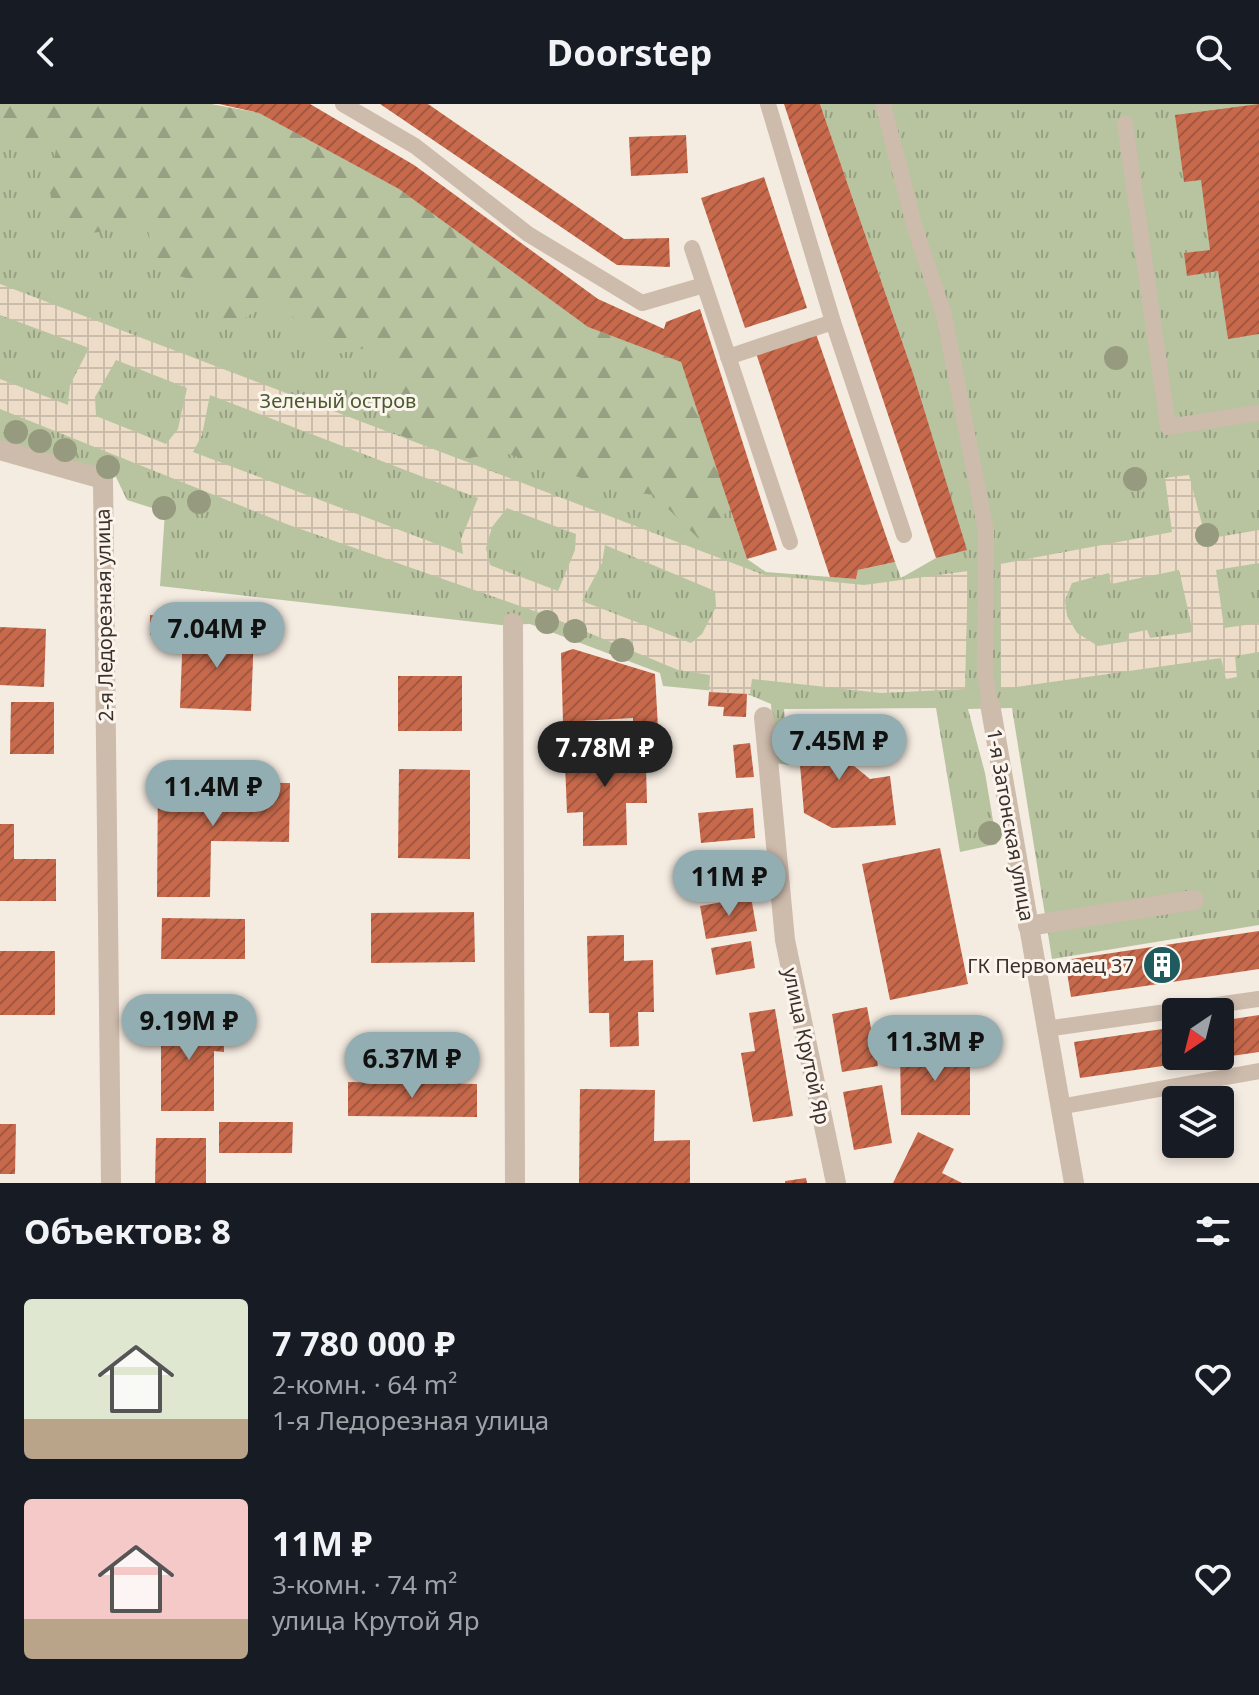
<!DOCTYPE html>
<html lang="ru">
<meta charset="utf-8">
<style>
body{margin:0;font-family:"Noto Sans",sans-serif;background:#20242c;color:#f1f3f6;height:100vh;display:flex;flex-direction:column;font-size:30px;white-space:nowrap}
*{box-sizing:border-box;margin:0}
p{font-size:26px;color:#9ea1a6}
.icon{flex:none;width:44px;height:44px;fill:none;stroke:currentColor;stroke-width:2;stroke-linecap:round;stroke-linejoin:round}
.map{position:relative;height:1079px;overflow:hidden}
.drawer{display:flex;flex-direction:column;background:#171b24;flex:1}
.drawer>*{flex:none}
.needle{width:52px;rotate:215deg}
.tools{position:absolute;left:1162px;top:894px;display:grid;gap:16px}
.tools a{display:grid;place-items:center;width:72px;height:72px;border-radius:8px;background:#171b24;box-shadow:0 4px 12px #0003;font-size:40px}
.price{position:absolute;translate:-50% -68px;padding:0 18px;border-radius:28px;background:#92aeb2;color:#111;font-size:26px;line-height:52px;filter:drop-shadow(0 2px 4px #0008)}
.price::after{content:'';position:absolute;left:50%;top:48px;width:24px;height:18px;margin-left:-12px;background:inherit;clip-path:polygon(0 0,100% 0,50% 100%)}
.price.on{background:#222;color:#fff}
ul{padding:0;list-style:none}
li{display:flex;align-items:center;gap:24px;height:200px;padding:0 24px}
li span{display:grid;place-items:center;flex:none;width:224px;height:160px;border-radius:8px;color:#555}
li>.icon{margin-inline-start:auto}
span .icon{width:96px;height:96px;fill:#fffc;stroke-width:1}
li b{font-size:34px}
h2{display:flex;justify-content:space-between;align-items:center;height:96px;padding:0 24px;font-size:34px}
header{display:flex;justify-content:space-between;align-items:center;height:104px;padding:0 24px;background:#171b24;font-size:36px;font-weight:700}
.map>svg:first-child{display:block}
</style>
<header><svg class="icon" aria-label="back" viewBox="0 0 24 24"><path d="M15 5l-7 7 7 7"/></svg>Doorstep<svg class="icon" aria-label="search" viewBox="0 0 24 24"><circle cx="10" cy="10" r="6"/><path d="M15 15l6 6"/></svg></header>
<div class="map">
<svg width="1259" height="1079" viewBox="0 0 1259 1079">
<defs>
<pattern id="grass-tufts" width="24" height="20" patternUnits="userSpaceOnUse" patternTransform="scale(2)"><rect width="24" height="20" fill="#b8c4a0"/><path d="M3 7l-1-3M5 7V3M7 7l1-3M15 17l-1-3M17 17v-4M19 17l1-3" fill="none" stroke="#97a083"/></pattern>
<pattern id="forest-firs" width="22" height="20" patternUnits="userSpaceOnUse" patternTransform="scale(2)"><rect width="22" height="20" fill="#b8c4a0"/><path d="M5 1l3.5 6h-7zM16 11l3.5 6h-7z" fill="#97a083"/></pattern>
<pattern id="plaza-grid" width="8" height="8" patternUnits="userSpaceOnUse" patternTransform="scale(2)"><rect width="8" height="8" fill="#ecdcc8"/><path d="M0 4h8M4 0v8" fill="none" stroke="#cbbdac"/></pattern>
<pattern id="building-hatch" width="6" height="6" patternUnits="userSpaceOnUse" patternTransform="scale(2)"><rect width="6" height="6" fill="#c8694b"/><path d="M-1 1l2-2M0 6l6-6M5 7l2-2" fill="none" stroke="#a4573f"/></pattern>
</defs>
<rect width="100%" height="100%" fill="#f4ebe1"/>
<!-- grass -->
<path fill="url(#grass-tufts)" d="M 0,0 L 210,0 L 259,9 L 399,85 L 588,223 L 681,258 L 747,455 L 766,468 L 856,475 L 858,466 L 895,458 L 901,474 L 936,454 L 966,445 L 913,269 L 820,0 L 1259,0 L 1259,821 L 1052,855 L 1012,604 L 968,605 L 985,669 L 997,740 L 960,748 L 936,604 L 784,605 L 789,661 L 775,659 L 771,600 L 747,590 L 663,582 L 660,569 L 530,520 L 501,521 L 160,482 L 165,408 L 127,396 L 115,371 L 0,337 Z"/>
<!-- forest -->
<path fill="url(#forest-firs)" d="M 0,0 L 210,0 L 259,9 L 399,85 L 588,223 L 681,258 L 728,396 L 720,429 L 713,435 L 699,435 L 654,391 L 618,386 L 505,349 L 461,355 L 387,326 L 387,285 L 394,263 L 371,243 L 332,251 L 309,236 L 286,203 L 264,201 L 238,219 L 228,218 L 216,207 L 214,184 L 206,176 C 168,174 154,165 148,125 L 137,117 C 106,126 82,139 55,117 L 49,82 L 57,40 L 0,38 Z"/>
<!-- plaza -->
<g fill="url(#plaza-grid)" fill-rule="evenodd">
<path d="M 0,180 L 764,471 L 864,481 L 968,467 L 965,585 L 881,589 L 752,575 L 750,590 L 709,588 L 710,571 L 678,566 L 546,511 L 289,421 L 0,305 L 0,275 L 68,301 L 70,281 L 89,244 L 0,211 ZM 116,256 L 187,284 L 178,325 L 166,340 L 96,312 L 95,293 ZM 210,291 L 478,394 L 461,435 L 463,450 L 193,348 L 202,331 ZM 507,404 L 576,430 L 575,446 L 558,487 L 490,461 L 486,444 L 492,423 ZM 605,441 L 715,487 L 716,503 L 702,530 L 691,539 L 582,497 L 602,459 Z"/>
<path d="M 1189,371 L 1206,435 L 1259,426 L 1259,459 L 1216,466 L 1224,524 L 1259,519 L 1259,548 L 1235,552 L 1237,573 L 1226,575 L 1221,554 L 1001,585 L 1000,460 L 1172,428 L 1165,374 ZM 1179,466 L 1193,528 L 1150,534 L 1147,526 L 1127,530 L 1129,537 L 1098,542 L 1077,529 L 1067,512 L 1065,496 L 1072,479 L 1109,469 L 1111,480 Z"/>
</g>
<!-- building -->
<g fill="url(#building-hatch)">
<path d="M 219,0 L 310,0 L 414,61 L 598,195 L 664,225 L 666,218 L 700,205 L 777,446 L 747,455 L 681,258 L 588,223 L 399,85 L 259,9 Z"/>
<path d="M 380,0 L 428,0 L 624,135 L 669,134 L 670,163 L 617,161 Z"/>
<path d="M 784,0 L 820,0 L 913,269 L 967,446 L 936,454 Z"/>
<path d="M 1259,0 L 1259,230 L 1228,235 L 1218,167 L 1187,172 L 1184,149 L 1210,146 L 1201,76 L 1184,78 L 1175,11 Z"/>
<path d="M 686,31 L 688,69 L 631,72 L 629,33 Z"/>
<path d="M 764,73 L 807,204 L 745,224 L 701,94 Z"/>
<path d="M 816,230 L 895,458 L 858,466 L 856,475 L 830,473 L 756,249 Z"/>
<path d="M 150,511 L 162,512 L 161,531 L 150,531 Z"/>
<path d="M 0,523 L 46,525 L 44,583 L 0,581 Z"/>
<path d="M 183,525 L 254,528 L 251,607 L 180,604 Z"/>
<path d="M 573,545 L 655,570 L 658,624 L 633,625 L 633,614 L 563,618 L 561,549 Z"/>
<rect x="398" y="572" width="64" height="55"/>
<path d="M 709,588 L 747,590 L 746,613 L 723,612 L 724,603 L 708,602 Z"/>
<path d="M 11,598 L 54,598 L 54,650 L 10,650 Z"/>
<path d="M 820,612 L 831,619 L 840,632 L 843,653 L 870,675 L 890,672 L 896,721 L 832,724 L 804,709 L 797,624 L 807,613 Z"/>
<path d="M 633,633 L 633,663 L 646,663 L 647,699 L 626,699 L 627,741 L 583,742 L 583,708 L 567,709 L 565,659 L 581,659 L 580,635 Z"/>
<path d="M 750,639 L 754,673 L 736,674 L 733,641 Z"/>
<path d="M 399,665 L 470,666 L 470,755 L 398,754 Z"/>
<path d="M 158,678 L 290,679 L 289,738 L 211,737 L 210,793 L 157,793 Z"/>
<path d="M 753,704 L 755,734 L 701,739 L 698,709 Z"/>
<path d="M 0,720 L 14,720 L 14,755 L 56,755 L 56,797 L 0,797 Z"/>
<path d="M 940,744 L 968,880 L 890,896 L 862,760 Z"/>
<path d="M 751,793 L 757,827 L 706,835 L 700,802 Z"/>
<path d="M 474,808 L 475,858 L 371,859 L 371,809 Z"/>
<path d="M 162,814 L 245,815 L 245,855 L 161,855 Z"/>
<path d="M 1259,827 L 1259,865 L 1071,893 L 1065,856 Z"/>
<path d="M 624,831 L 624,857 L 653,856 L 654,908 L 638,908 L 639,942 L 610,943 L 609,909 L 589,909 L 587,832 Z"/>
<path d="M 751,837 L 755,864 L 716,871 L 711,844 Z"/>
<rect x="0" y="847" width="55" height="64"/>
<path d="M 867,903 L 878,962 L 842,968 L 832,910 Z"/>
<path d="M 775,905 L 793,1012 L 753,1018 L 741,949 L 755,947 L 749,909 Z"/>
<path d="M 1259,911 L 1259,948 L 1080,974 L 1074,938 L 1176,923 L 1176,952 L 1220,952 L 1220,917 Z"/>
<path d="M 161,912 L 224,913 L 224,948 L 214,947 L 214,1007 L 161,1007 Z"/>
<path d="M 970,946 L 970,1011 L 901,1011 L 900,947 Z"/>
<path d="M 348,978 L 477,980 L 477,1013 L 348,1012 Z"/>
<path d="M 882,981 L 892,1039 L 854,1046 L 843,988 Z"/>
<path d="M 580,985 L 655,986 L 654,1037 L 690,1036 L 690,1079 L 579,1079 Z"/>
<path d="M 219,1018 L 293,1018 L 292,1049 L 219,1049 Z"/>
<path d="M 0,1020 L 16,1020 L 15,1070 L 0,1070 Z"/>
<path d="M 918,1028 L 954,1045 L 942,1069 L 962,1079 L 893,1079 Z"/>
<path d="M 156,1034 L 206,1034 L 206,1079 L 155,1079 Z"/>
<path d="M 806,1074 L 807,1079 L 785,1079 L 785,1077 Z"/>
</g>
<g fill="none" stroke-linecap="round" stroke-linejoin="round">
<!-- service -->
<g stroke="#cdbbac" stroke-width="16">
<path d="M 343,0 L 415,42 L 528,130 L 642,199 L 704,181"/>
<path d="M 768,0 L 833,218 L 904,431"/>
<path d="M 883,0 L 914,121 L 944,211 L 986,427 L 985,569 L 990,600"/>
<path d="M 1125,20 L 1168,323 L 1259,309"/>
<path d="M 692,144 L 790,438"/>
<path d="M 728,253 L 833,218"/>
<path d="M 1045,925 L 1259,895"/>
<path d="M 1059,1003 L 1259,967"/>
</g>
<!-- minor -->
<g stroke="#cdbbac" stroke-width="20">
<path d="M 0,346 L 103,375 L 111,1079"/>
<path d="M 513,519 L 515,1079"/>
<path d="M 990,600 L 1074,1079"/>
<path d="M 764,613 L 785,836 L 836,1079"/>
<path d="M 1028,822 L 1194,796"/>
</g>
</g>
<!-- trees -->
<g fill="#969b7f">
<circle cx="1116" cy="254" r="12"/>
<circle cx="16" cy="328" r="12"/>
<circle cx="40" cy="337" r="12"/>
<circle cx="65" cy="346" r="12"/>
<circle cx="108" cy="363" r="12"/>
<circle cx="1135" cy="375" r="12"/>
<circle cx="199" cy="398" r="12"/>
<circle cx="164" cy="404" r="12"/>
<circle cx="1207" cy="431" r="12"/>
<circle cx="547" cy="518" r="12"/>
<circle cx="575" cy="527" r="12"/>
<circle cx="622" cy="546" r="12"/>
<circle cx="990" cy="729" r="12"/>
</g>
<!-- icons -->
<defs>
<g id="building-disc" transform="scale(2)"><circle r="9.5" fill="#1f5a5e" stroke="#fbf5ee"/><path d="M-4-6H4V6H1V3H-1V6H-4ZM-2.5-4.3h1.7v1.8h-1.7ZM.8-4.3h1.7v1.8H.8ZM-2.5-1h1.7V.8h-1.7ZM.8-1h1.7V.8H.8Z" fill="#fff"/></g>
</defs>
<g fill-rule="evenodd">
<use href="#building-disc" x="1162" y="861"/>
</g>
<g text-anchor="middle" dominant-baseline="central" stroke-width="6" stroke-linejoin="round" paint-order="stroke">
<!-- park labels -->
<g font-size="20" fill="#4a5a2e" stroke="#fbf5ee">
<text x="338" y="296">Зеленый остров</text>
</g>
<!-- street labels -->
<g font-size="20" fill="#3b302b" stroke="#fbf5ee">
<text transform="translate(104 511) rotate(-91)">2-я Ледорезная улица</text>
<text transform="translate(1011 721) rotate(80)">1-я Затонская улица</text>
<text transform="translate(807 942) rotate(78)">улица Крутой Яр</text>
</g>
<!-- poi labels -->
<g font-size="20" fill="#3b302b" stroke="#fbf5ee" text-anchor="end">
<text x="1134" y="861">ГК Первомаец 37</text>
</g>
</g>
</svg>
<div class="tools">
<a><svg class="needle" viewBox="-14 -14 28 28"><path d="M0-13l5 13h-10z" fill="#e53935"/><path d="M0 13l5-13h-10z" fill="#9ea1a6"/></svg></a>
<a><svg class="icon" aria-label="layers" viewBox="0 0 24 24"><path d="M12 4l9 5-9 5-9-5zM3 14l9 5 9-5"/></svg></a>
</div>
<b class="price" style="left:217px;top:566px">7.04M ₽</b>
<b class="price" style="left:839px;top:678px">7.45M ₽</b>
<b class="price on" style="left:605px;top:685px">7.78M ₽</b>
<b class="price" style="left:213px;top:724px">11.4M ₽</b>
<b class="price" style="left:729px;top:814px">11M ₽</b>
<b class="price" style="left:189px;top:958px">9.19M ₽</b>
<b class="price" style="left:935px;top:979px">11.3M ₽</b>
<b class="price" style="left:412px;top:996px">6.37M ₽</b>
</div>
<section class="drawer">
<h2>Объектов: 8<svg class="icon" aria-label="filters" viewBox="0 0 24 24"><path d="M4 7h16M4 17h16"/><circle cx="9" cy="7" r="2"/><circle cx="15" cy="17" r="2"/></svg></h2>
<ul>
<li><span style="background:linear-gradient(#dfe7d0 75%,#b9a48a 0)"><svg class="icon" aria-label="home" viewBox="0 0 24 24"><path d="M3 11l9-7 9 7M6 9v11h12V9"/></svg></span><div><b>7 780 000 ₽</b><p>2-комн. · 64 m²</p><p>1-я Ледорезная улица</p></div><svg class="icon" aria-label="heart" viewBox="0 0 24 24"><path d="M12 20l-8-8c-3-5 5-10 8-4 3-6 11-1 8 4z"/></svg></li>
<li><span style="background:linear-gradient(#f6c9c9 75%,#b9a48a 0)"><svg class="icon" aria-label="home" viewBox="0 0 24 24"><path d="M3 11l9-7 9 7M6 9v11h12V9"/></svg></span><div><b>11M ₽</b><p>3-комн. · 74 m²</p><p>улица Крутой Яр</p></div><svg class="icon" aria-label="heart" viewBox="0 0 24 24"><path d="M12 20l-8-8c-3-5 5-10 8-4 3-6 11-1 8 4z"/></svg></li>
</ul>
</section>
